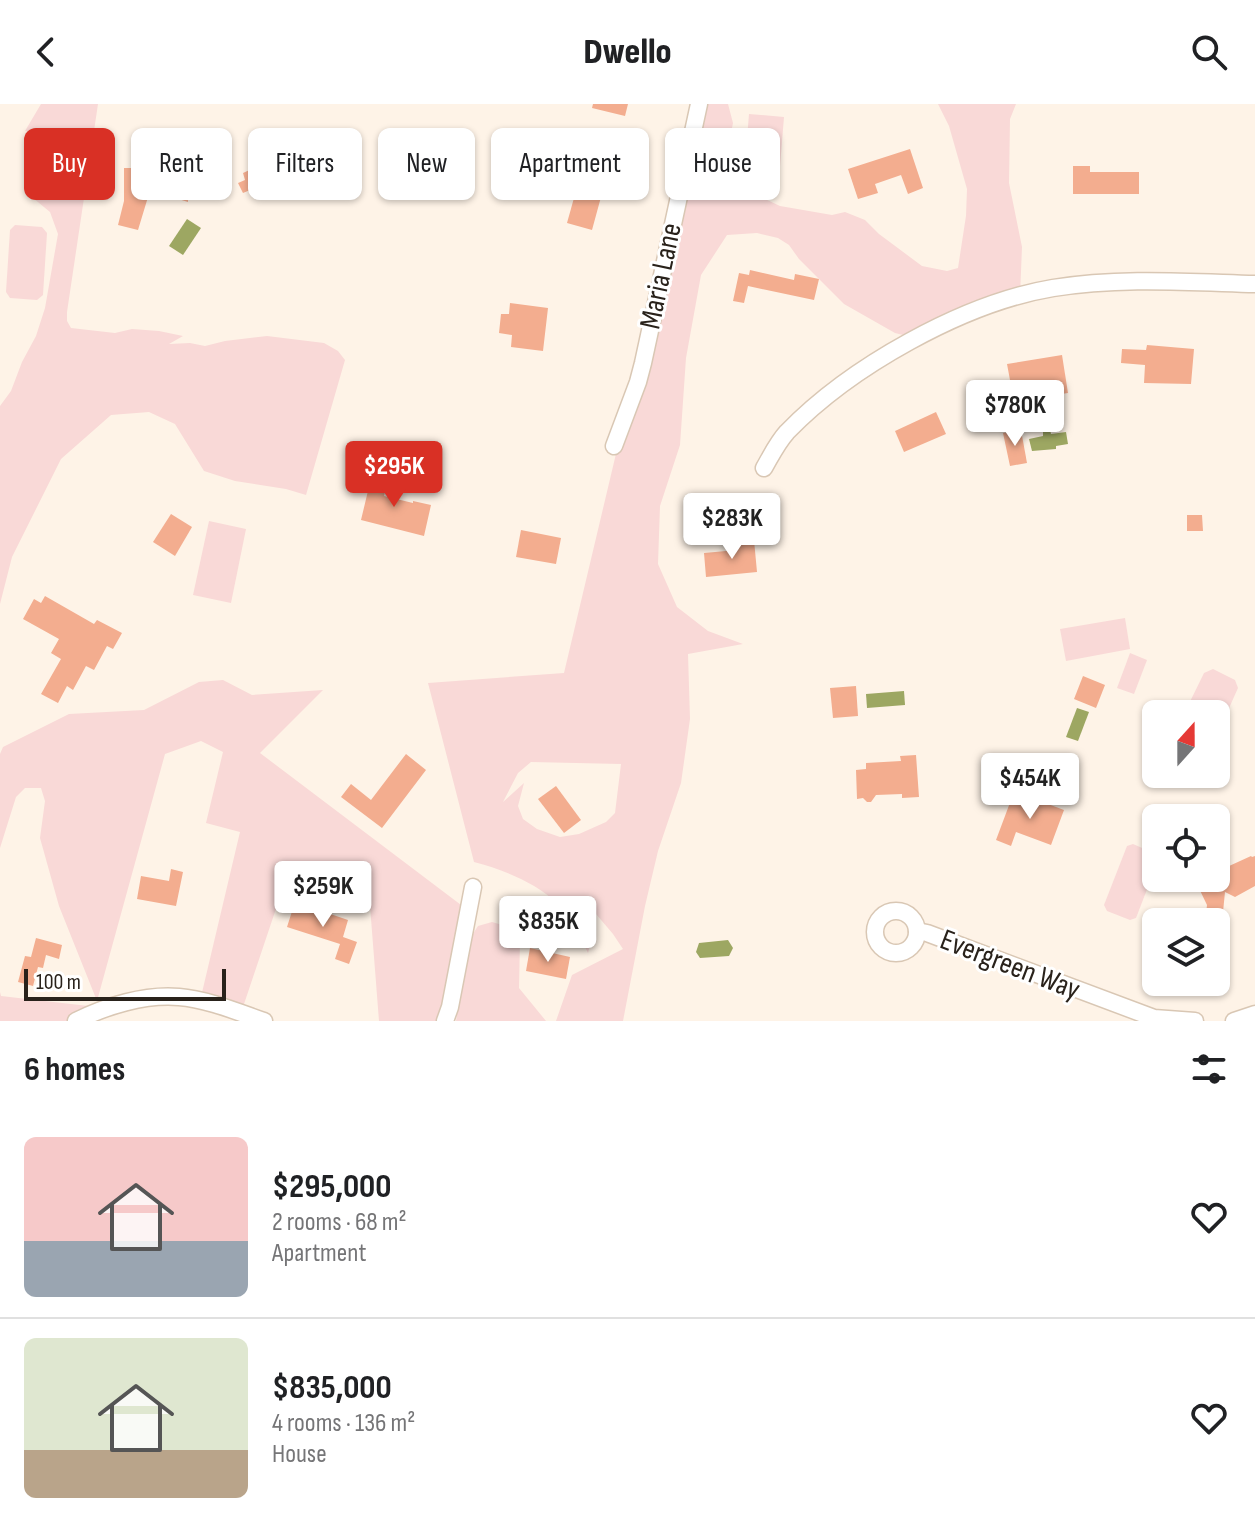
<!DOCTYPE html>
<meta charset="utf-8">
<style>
body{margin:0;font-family:"Sofia Sans Condensed",sans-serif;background:#f2f2f2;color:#202124;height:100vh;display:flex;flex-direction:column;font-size:30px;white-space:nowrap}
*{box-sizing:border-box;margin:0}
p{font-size:26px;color:#757577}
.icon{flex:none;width:44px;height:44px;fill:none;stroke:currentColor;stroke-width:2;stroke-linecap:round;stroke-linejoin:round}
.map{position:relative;height:917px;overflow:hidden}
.drawer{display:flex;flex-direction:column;background:#fff;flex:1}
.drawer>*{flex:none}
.guide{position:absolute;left:24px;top:24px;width:800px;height:72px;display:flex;gap:16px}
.needle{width:52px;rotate:21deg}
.fabs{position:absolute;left:1142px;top:596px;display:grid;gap:16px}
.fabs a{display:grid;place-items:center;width:88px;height:88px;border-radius:12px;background:#fff;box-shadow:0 2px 6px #0004;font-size:40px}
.scale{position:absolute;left:24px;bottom:20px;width:202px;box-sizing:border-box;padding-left:8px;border:4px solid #29221b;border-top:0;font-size:22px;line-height:28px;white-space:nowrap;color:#29221b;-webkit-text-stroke:6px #fff;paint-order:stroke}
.price{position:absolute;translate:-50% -68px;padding:0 18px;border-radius:8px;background:#fff;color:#222;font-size:26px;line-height:52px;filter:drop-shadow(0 2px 4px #0008)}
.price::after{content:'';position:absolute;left:50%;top:48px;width:24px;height:18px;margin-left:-12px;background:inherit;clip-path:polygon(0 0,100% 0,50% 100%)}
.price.on{background:#d93025;color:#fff}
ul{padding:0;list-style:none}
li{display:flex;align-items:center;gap:24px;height:200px;padding:0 24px}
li+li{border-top:2px solid #e0e0e0}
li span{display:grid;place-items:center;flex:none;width:224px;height:160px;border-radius:12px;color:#555}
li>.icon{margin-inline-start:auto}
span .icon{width:96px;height:96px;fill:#fffc;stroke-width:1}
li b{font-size:34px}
h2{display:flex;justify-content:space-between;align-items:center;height:96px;padding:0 24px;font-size:34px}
.chip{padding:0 28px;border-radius:12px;background:#fff;box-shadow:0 2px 6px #0004;font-size:28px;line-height:72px}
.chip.on{background:#d93025;color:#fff}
header{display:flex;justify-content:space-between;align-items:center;height:104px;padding:0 24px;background:#fff;font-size:36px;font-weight:800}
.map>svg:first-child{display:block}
</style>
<header><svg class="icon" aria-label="back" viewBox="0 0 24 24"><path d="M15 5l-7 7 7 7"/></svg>Dwello<svg class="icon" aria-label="search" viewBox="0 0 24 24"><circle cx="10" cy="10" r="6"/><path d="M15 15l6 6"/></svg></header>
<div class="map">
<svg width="1255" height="917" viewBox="0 0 1255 917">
<rect width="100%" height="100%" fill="#fef3e7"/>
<!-- green -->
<g fill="#f9d9d7" fill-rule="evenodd">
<path d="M 41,0 L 98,0 L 67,208 L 67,217 L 71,224 L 115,229 L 132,225 L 159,227 L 183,232 L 169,240 L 190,239 L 205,242 L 225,237 L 267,232 L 324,239 L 338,247 L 345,256 L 306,391 L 286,385 L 235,377 L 204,367 L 175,320 L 149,308 L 111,311 L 61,355 L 12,453 L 0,500 L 0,302 L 11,287 L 22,258 L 36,232 L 45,204 L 58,130 L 50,108 L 33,94 L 56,73 L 70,42 C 56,30 44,28 25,27 Z"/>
<path d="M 699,0 L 728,0 L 733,19 L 727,49 L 738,82 L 780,102 L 832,111 L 845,108 L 865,116 L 879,130 L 922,162 L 947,167 L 958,164 L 966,112 L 967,85 L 949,22 L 938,0 L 1016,0 L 1010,15 L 1009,79 L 1022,143 L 1020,192 L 915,234 L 895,229 L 844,200 L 799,155 L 789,141 L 778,134 L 757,129 L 727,131 L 701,171 L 686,254 L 680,341 L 660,402 L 658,460 L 677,503 L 708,527 L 743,540 L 688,550 L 690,615 L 681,679 L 658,747 L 645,802 L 623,917 L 556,917 L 572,871 L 623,845 L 613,830 L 596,810 L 594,826 L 588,849 C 580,833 571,813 558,800 C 535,778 504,766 474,758 L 428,579 L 564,569 ZM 531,658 L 621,660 L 615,709 L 606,718 L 579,730 L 560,733 L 537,725 L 523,715 L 518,702 L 524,679 L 503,698 L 518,669 Z"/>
<path d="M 749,10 L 784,13 L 778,87 L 743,84 Z"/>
<path d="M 15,121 L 42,123 L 47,129 L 43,191 L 37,196 L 10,194 L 6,188 L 10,126 Z"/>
<path d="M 209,417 L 246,425 L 231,499 L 193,491 Z"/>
<path d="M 1125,514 L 1130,545 L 1066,557 L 1060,525 Z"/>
<path d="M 1130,549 L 1147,556 L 1134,590 L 1117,584 Z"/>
<path d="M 1213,565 L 1235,576 L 1238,584 L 1216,633 L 1216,610 L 1184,610 L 1204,569 Z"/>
<path d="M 223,576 L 252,591 L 323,586 L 260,649 L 469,807 L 445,917 L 379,917 L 369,789 L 289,766 L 241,909 L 200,897 L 240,728 L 206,719 L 223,648 L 201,637 L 165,650 L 97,897 L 59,802 L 40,734 L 45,697 L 41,684 L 25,684 L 16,693 L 0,744 L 0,650 L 3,643 L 69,610 L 144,606 L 199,578 Z"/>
<path d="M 1133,740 L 1156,750 L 1156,762 L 1136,814 L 1130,816 L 1107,807 L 1104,801 L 1127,742 Z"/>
<path d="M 492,818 L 506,822 L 520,836 L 519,884 L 546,917 L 456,917 L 467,839 L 478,822 Z"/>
<path d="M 0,888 L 1,892 L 106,904 L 76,917 L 0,917 Z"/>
</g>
<!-- water -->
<g fill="#9da762">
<path d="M 187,115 L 201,124 L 183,151 L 169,142 Z"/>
<path d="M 1050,325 L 1051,330 L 1066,328 L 1068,340 L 1056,342 L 1056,345 L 1032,347 L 1029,335 L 1043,332 L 1043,327 Z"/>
<path d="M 904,587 L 905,601 L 867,604 L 866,590 Z"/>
<path d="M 1077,604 L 1089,608 L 1078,637 L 1066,633 Z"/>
<path d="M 728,836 L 733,844 L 729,852 L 700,854 L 696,848 L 699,839 Z"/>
</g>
<!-- building -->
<g fill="#f3ad8f">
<path d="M 593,0 L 628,0 L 625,12 L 592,4 Z"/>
<path d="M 910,45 L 923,84 L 908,90 L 901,71 L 875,80 L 878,89 L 858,95 L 848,65 Z"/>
<path d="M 286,49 L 294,67 L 243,89 L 238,79 L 245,76 L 243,69 Z"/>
<path d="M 1073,62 L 1090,62 L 1090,68 L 1139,68 L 1139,90 L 1073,90 Z"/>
<path d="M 124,64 L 137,64 L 137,69 L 174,68 L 177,65 L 188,65 L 188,98 L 172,93 L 148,93 L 138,126 L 118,121 L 124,97 Z"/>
<path d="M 579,76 L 604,82 L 592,126 L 567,119 Z"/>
<path d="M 750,166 L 794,176 L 795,170 L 819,175 L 814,196 L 748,182 L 744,199 L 733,197 L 739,169 L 749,171 Z"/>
<path d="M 510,199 L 548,204 L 543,247 L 511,243 L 512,231 L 499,229 L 501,210 L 509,210 Z"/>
<path d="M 1147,241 L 1194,245 L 1191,280 L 1144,279 L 1145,261 L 1121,259 L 1122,245 L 1146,246 Z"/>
<path d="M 1062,251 L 1068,289 L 1014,297 L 1007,260 Z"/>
<path d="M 936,308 L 946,330 L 904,348 L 895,327 Z"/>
<path d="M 1021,326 L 1027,359 L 1010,362 L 1003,329 Z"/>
<path d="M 373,366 L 389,370 L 384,392 L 413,399 L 413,397 L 431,401 L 424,432 L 361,416 Z"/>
<path d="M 171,410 L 192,423 L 175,452 L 153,438 Z"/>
<path d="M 1187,411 L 1202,411 L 1203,427 L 1187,427 Z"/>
<path d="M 521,426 L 561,434 L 556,460 L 516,453 Z"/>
<path d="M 754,436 L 757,468 L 706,473 L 704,449 L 737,446 L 736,438 Z"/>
<path d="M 45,492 L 94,520 L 97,516 L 122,529 L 113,545 L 107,542 L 94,566 L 86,562 L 73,586 L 67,582 L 58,599 L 41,590 L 61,555 L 51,549 L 59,535 L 23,515 L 34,495 L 41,499 Z"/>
<path d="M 1083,572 L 1105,581 L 1096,604 L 1074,595 Z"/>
<path d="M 856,582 L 858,612 L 833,614 L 830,584 Z"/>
<path d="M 406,650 L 426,666 L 382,724 L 341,693 L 351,680 L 371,696 Z"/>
<path d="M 916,651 L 919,693 L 902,694 L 902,690 L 876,691 L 871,698 L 867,698 L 863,694 L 857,695 L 856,666 L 866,665 L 866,659 L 901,657 L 900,652 Z"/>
<path d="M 556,682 L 581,716 L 564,729 L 538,695 Z"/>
<path d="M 1024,691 L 1064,706 L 1051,741 L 1016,728 L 1011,742 L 996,736 L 1011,696 L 1020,699 Z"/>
<path d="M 1251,752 L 1252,753 L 1255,752 L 1255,782 L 1235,793 L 1225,788 L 1222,818 L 1205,818 L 1207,801 L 1194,774 L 1216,774 L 1216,768 Z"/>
<path d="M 171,765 L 183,768 L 176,802 L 137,795 L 141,772 L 169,777 Z"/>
<path d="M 295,798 L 348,816 L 343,833 L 357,838 L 349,860 L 335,855 L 340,840 L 287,823 Z"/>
<path d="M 36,834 L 62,841 L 59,855 L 46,851 L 43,864 L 38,863 L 33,882 L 18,878 L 25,852 L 31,853 Z"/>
<path d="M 530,844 L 570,853 L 566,875 L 526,867 Z"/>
</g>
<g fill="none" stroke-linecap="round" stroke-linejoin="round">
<!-- minor casing -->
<g stroke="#d9c7b4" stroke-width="19">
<g id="minor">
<path d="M 614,342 L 638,278 L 643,259 L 699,0"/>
<path d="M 764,364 C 771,352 777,339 787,328 C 850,263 963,199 1053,184 C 1120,173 1187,178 1255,180"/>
<circle cx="896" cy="828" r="21"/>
<path d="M 917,827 L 927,829 L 1154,914 L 1195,917"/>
<path d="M 76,917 C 106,902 145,890 179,893 C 206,895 238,908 264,917"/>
<path d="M 445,917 L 450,903 L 473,783"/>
<path d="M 1234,917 L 1255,910"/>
</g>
</g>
<!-- minor -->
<use href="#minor" stroke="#fff" stroke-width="16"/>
</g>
<g text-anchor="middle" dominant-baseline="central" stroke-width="6" stroke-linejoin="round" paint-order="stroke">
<!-- street labels -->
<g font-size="30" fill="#29221b" stroke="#fff">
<text transform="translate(661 172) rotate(-78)">Maria Lane</text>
<text transform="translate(1010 861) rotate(21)">Evergreen Way</text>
</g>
</g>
</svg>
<div class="fabs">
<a><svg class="needle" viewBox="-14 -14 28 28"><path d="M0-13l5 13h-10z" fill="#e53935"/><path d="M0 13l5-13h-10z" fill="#757577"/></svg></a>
<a><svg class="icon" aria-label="locate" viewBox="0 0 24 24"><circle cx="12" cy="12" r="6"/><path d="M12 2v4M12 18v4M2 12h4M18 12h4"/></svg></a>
<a><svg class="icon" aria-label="layers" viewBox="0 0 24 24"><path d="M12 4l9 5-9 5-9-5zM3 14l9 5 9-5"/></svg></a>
</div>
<div class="scale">100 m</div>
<b class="price" style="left:1015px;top:344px">$780K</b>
<b class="price on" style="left:394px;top:405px">$295K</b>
<b class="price" style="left:732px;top:457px">$283K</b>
<b class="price" style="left:1030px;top:717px">$454K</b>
<b class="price" style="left:323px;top:825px">$259K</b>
<b class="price" style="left:548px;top:860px">$835K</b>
<div class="guide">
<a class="chip on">Buy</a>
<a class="chip">Rent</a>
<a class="chip">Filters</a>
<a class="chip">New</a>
<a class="chip">Apartment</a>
<a class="chip">House</a>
</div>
</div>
<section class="drawer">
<h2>6 homes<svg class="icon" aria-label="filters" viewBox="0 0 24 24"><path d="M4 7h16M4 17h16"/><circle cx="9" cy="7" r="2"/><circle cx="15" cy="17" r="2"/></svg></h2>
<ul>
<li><span style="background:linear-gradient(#f6c9c9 65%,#9aa5b1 0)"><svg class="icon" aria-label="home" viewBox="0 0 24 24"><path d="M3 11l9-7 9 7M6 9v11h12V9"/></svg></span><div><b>$295,000</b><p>2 rooms · 68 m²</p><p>Apartment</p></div><svg class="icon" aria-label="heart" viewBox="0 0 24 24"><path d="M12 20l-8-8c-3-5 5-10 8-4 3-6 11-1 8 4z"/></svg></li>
<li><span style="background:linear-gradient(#dfe7d0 70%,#b9a48a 0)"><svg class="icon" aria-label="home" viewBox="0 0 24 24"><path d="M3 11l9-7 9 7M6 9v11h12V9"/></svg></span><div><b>$835,000</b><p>4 rooms · 136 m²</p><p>House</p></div><svg class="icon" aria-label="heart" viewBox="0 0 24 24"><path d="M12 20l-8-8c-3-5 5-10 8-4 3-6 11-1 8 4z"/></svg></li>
</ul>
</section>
